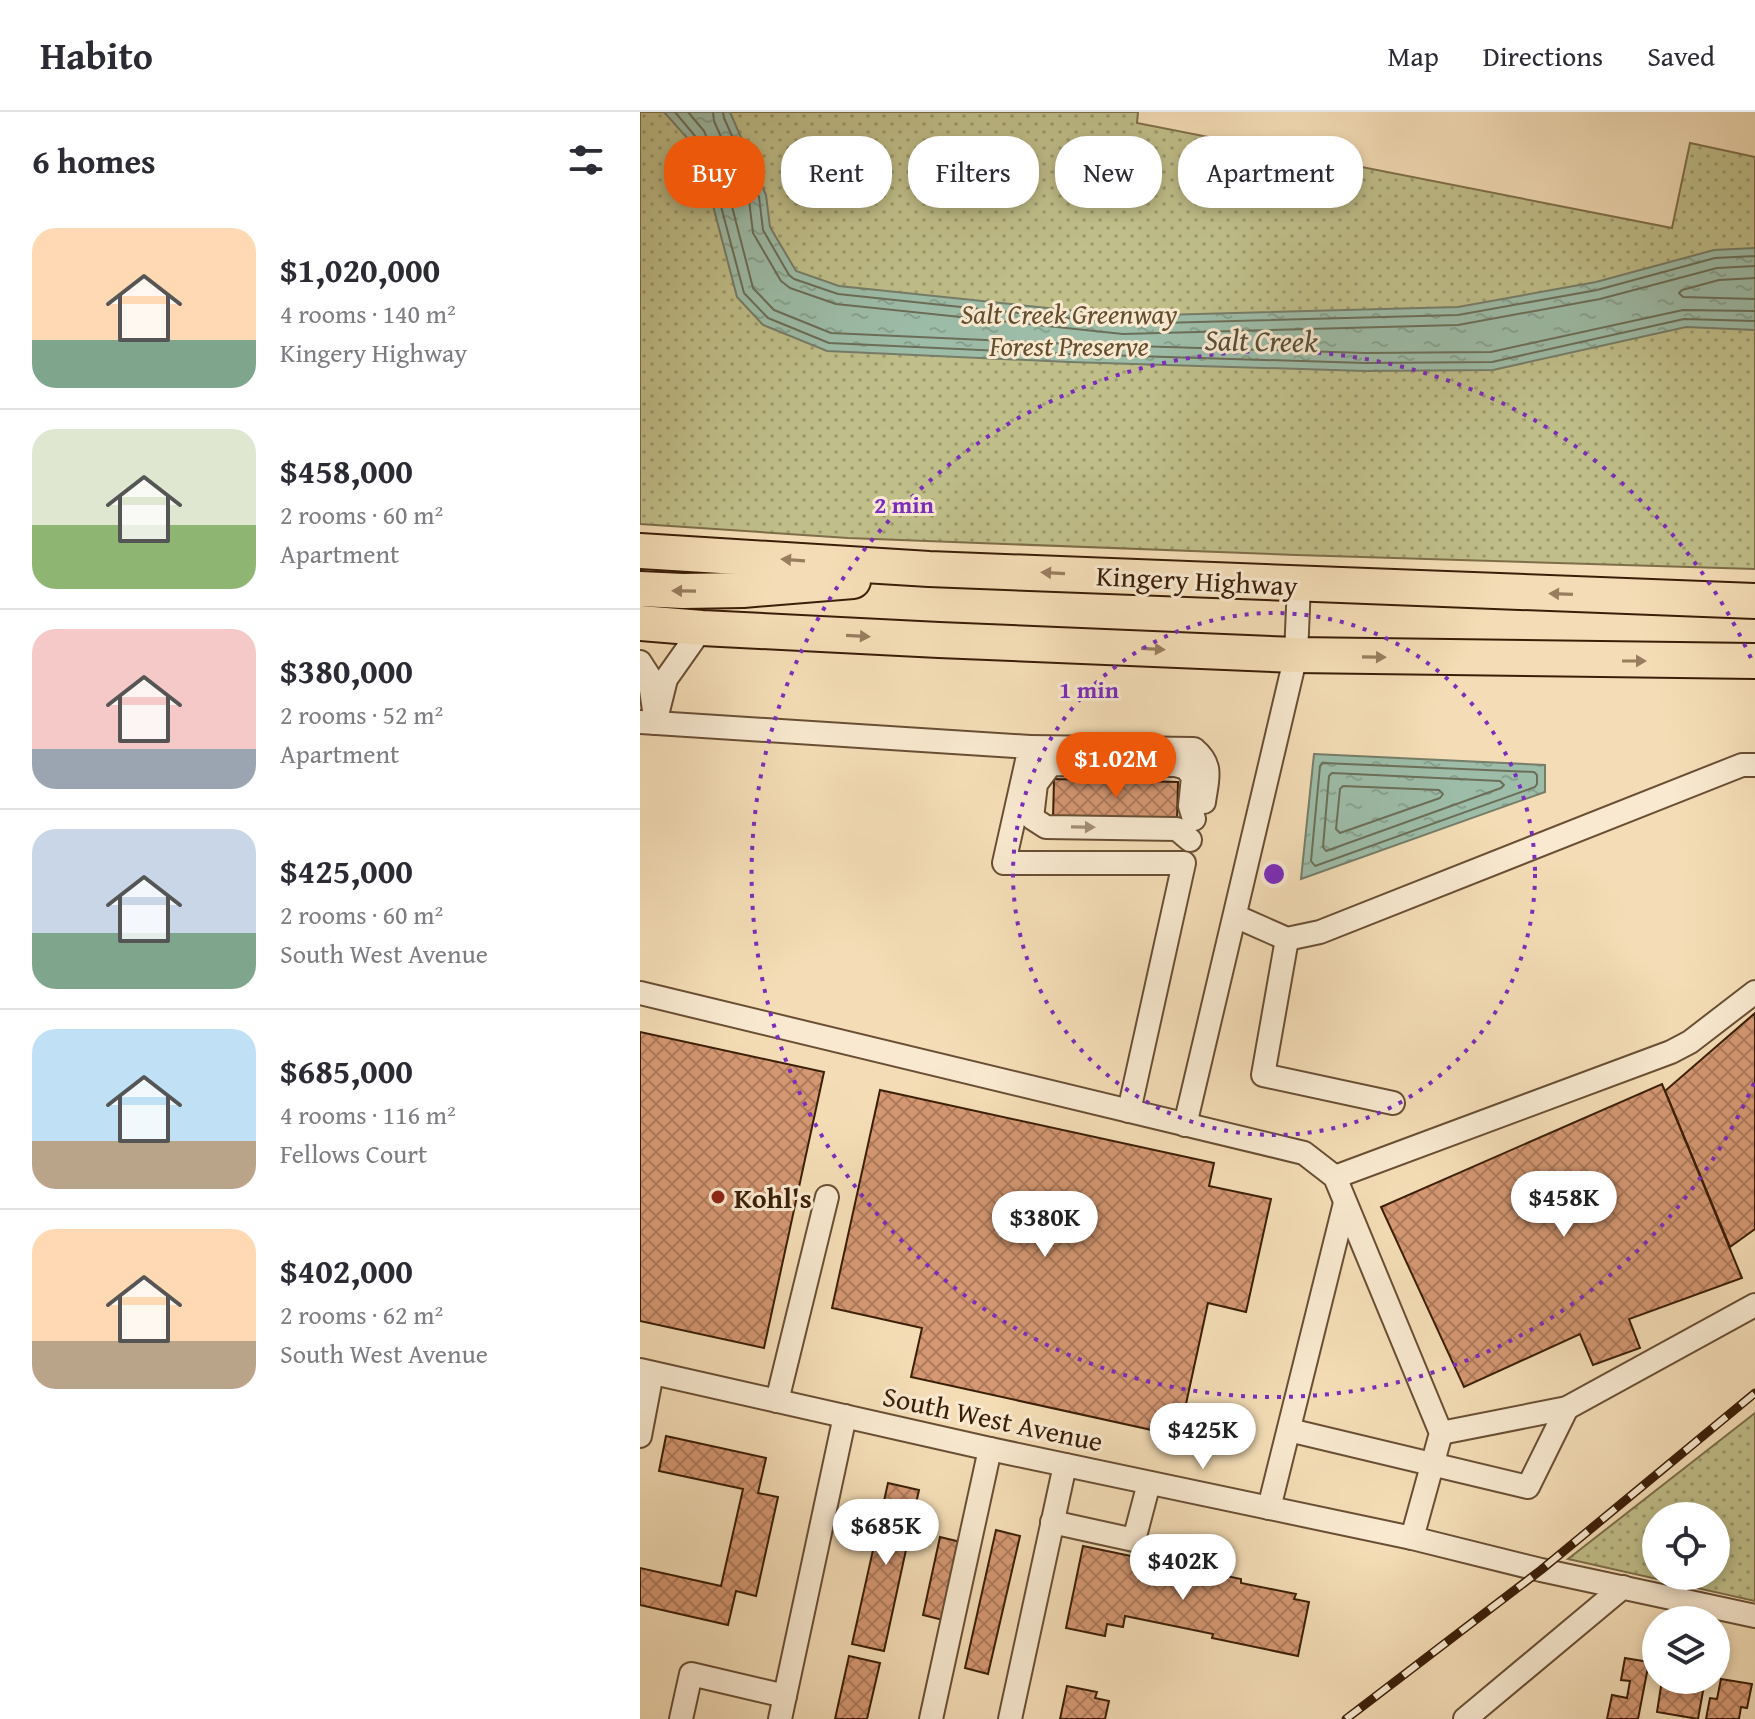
<!DOCTYPE html>
<meta charset="utf-8">
<style>
body{margin:0;font-family:"Gentium Book Plus",serif;background:#f7f7f7;color:#2b2b33;height:100vh;display:flex;flex-direction:column;font-size:30px;white-space:nowrap}
*{box-sizing:border-box;margin:0}
p{font-size:26px;color:#7c7c81}
.icon{flex:none;width:44px;height:44px;fill:none;stroke:currentColor;stroke-width:2;stroke-linecap:round;stroke-linejoin:round}
.map{position:relative;flex:1;overflow:hidden}
.details{display:flex;flex-direction:column;background:#fff;width:640px}
.details>*{flex:none}
.top-card{position:absolute;left:24px;top:24px;width:760px;height:72px;display:flex;gap:16px}
.fabs{position:absolute;left:1002px;top:1390px;display:grid;gap:16px}
.fabs a{display:grid;place-items:center;width:88px;height:88px;border-radius:50%;background:#fff;box-shadow:0 4px 12px #0003;font-size:40px}
.price{position:absolute;translate:-50% -68px;padding:0 18px;border-radius:28px;background:#fff;color:#222;font-size:26px;line-height:52px;filter:drop-shadow(0 2px 4px #0008)}
.price::after{content:'';position:absolute;left:50%;top:48px;width:24px;height:18px;margin-left:-12px;background:inherit;clip-path:polygon(0 0,100% 0,50% 100%)}
.price.on{background:#ea580c;color:#fff}
ul{padding:0;list-style:none}
li{display:flex;align-items:center;gap:24px;height:200px;padding:0 32px}
li+li{border-top:2px solid #e1e1e2}
li span{display:grid;place-items:center;flex:none;width:224px;height:160px;border-radius:24px;color:#555}
li>.icon{margin-inline-start:auto}
span .icon{width:96px;height:96px;fill:#fffc;stroke-width:1}
li b{font-size:34px}
h2{display:flex;justify-content:space-between;align-items:center;height:96px;padding:0 32px;font-size:34px}
.tag{padding:0 28px;border-radius:32px;background:#fff;box-shadow:0 4px 12px #0003;font-size:28px;line-height:72px}
.tag.on{background:#ea580c;color:#fff}
header{display:flex;align-items:center;gap:48px;box-sizing:border-box;height:112px;padding:0 40px;background:#fff;border-bottom:2px solid #e1e1e2}
header strong{font-size:38px}
nav{display:flex;gap:44px;margin-inline-start:auto;font-size:28px}
main{display:flex;flex:1;min-height:0}
.map>svg:first-child{display:block}
</style>
<header>
<strong>Habito</strong>
<nav><a>Map</a><a>Directions</a><a>Saved</a></nav>
</header>
<main>
<section class="details">
<h2>6 homes<svg class="icon" aria-label="filters" viewBox="0 0 24 24"><path d="M4 7h16M4 17h16"/><circle cx="9" cy="7" r="2"/><circle cx="15" cy="17" r="2"/></svg></h2>
<ul>
<li><span style="background:linear-gradient(#ffd9b3 70%,#7fa58c 0)"><svg class="icon" aria-label="home" viewBox="0 0 24 24"><path d="M3 11l9-7 9 7M6 9v11h12V9"/></svg></span><div><b>$1,020,000</b><p>4 rooms · 140 m²</p><p>Kingery Highway</p></div></li>
<li><span style="background:linear-gradient(#dfe7d0 60%,#8fb573 0)"><svg class="icon" aria-label="home" viewBox="0 0 24 24"><path d="M3 11l9-7 9 7M6 9v11h12V9"/></svg></span><div><b>$458,000</b><p>2 rooms · 60 m²</p><p>Apartment</p></div></li>
<li><span style="background:linear-gradient(#f6c9c9 75%,#9aa5b1 0)"><svg class="icon" aria-label="home" viewBox="0 0 24 24"><path d="M3 11l9-7 9 7M6 9v11h12V9"/></svg></span><div><b>$380,000</b><p>2 rooms · 52 m²</p><p>Apartment</p></div></li>
<li><span style="background:linear-gradient(#c9d6e8 65%,#7fa58c 0)"><svg class="icon" aria-label="home" viewBox="0 0 24 24"><path d="M3 11l9-7 9 7M6 9v11h12V9"/></svg></span><div><b>$425,000</b><p>2 rooms · 60 m²</p><p>South West Avenue</p></div></li>
<li><span style="background:linear-gradient(#bfe0f5 70%,#b9a48a 0)"><svg class="icon" aria-label="home" viewBox="0 0 24 24"><path d="M3 11l9-7 9 7M6 9v11h12V9"/></svg></span><div><b>$685,000</b><p>4 rooms · 116 m²</p><p>Fellows Court</p></div></li>
<li><span style="background:linear-gradient(#ffd9b3 70%,#b9a48a 0)"><svg class="icon" aria-label="home" viewBox="0 0 24 24"><path d="M3 11l9-7 9 7M6 9v11h12V9"/></svg></span><div><b>$402,000</b><p>2 rooms · 62 m²</p><p>South West Avenue</p></div></li>
</ul>
</section>
<div class="map">
<svg width="1115" height="1607" viewBox="0 0 1115 1607">
<defs>
<pattern id="park-dots" width="8" height="8" patternUnits="userSpaceOnUse" patternTransform="scale(2)"><rect width="8" height="8" fill="#c0bf8a"/><path d="M2 2h.1M6 6h.1" fill="none" stroke="#9d9b6f" stroke-width="1.8" stroke-linecap="round"/></pattern>
<pattern id="water-ripples" width="26" height="14" patternUnits="userSpaceOnUse" patternTransform="scale(2)"><rect width="26" height="14" fill="#9dbda9"/><path d="M2 4q2-2 4 0t4 0M15 11q2-2 4 0t4 0" fill="none" stroke="#88a290"/></pattern>
<pattern id="building-cross-hatch" width="8" height="8" patternUnits="userSpaceOnUse" patternTransform="scale(2)"><rect width="8" height="8" fill="#d59873"/><path d="M0 0l8 8M0 8l8-8" fill="none" stroke="#ae7b5c"/></pattern>
</defs>
<rect width="100%" height="100%" fill="#f4ddb6"/>
<filter id="stains"><feTurbulence type="fractalNoise" baseFrequency=".0025" numOctaves="4"/><feColorMatrix values="0 0 0 0 .2 0 0 0 0 .09 0 0 0 0 .02 0 0 0 .5 -.17"/></filter>
<radialGradient id="worn" r=".72"><stop offset=".6" stop-color="#630" stop-opacity="0"/><stop offset="1" stop-color="#630" stop-opacity=".3"/></radialGradient>
<!-- park -->
<g fill="url(#park-dots)" stroke="#7e6e49" stroke-width="2" fill-rule="evenodd">
<path d="M 0,0 L 498,0 L 497,11 L 1032,116 L 1050,31 L 1115,45 L 1115,457 L 656,443 L 208,426 L 0,412 Z"/>
<path d="M 1115,1301 L 1115,1489 L 928,1447 ZM 1016,1404 L 1076,1404 L 1076,1464 L 1016,1464 Z"/>
</g>
<!-- water -->
<g fill="url(#water-ripples)" stroke="#767d69" stroke-width="2">
<path d="M 24,0 L 90,0 L 126,83 L 130,115 L 156,159 L 199,174 L 484,204 L 818,195 L 956,170 L 1074,138 L 1115,136 L 1115,218 L 1046,215 L 853,258 L 725,259 L 429,250 L 187,239 L 123,213 L 97,185 L 71,86 L 49,28 Z"/>
<path d="M 674,642 L 905,653 L 905,680 L 661,767 Z"/>
</g>
<g fill="none" stroke-linecap="round" stroke-linejoin="round">
<!-- shore -->
<g stroke="#6c6e58" stroke-width="2">
<path d="M 35,0 L 55,24 L 78,83 L 104,181 L 128,206 L 189,231 L 430,242 L 725,251 L 852,250 L 1044,207 L 1115,209"/>
<path d="M 48,0 L 64,19 L 88,79 L 113,176 L 134,198 L 191,221 L 430,232 L 725,241 L 851,240 L 1043,198 L 1115,199"/>
<path d="M 73,0 L 74,9 L 109,88 L 113,121 L 141,169 L 150,176 L 196,192 L 483,222 L 818,213 L 960,187 L 1077,156 L 1115,154"/>
<path d="M 83,0 L 84,6 L 119,85 L 123,118 L 149,163 L 154,167 L 198,182 L 484,212 L 818,203 L 957,178 L 1075,146 L 1115,144"/>
<path d="M 1115,166 L 1079,168 L 1042,178 L 1039,181 L 1043,185 L 1115,187"/>
<path d="M 683,651 L 894,660 L 897,663 L 897,672 L 895,675 L 675,754 L 671,749 L 680,654 Z"/>
<path d="M 692,661 L 860,669 L 864,673 L 861,676 L 686,739 L 683,735 L 689,664 Z"/>
<path d="M 703,674 L 799,678 L 803,682 L 800,686 L 700,721 L 696,717 L 700,677 Z"/>
</g>
</g>
<!-- building -->
<g fill="url(#building-cross-hatch)" stroke="#3b1e08" stroke-width="2">
<path d="M 414,667 L 538,670 L 537,710 L 413,707 Z"/>
<path d="M 1115,901 L 1115,1117 L 1090,1135 L 1025,979 Z"/>
<path d="M 0,920 L 184,960 L 124,1236 L 0,1209 Z"/>
<path d="M 1022,972 L 1102,1166 L 989,1207 L 1000,1236 L 953,1253 L 940,1222 L 824,1275 L 741,1095 Z"/>
<path d="M 240,978 L 574,1051 L 569,1074 L 631,1087 L 606,1200 L 568,1191 L 539,1324 L 271,1265 L 282,1216 L 192,1196 Z"/>
<path d="M 26,1324 L 126,1346 L 118,1381 L 138,1385 L 116,1484 L 96,1479 L 88,1513 L 0,1493 L 0,1456 L 81,1474 L 103,1377 L 19,1359 Z"/>
<path d="M 248,1371 L 279,1378 L 244,1539 L 212,1532 Z"/>
<path d="M 356,1418 L 380,1424 L 348,1562 L 325,1556 Z"/>
<path d="M 300,1425 L 325,1431 L 307,1509 L 283,1503 Z"/>
<path d="M 443,1434 L 601,1467 L 601,1471 L 656,1482 L 654,1487 L 669,1490 L 658,1544 L 572,1526 L 573,1522 L 485,1504 L 483,1515 L 467,1512 L 465,1524 L 426,1516 Z"/>
<path d="M 209,1544 L 240,1551 L 227,1607 L 195,1607 Z"/>
<path d="M 985,1546 L 1009,1550 L 998,1607 L 967,1607 L 972,1583 L 987,1586 L 990,1569 L 981,1568 Z"/>
<path d="M 1081,1567 L 1112,1572 L 1107,1596 L 1101,1595 L 1099,1607 L 1066,1607 L 1070,1586 L 1077,1587 Z"/>
<path d="M 1022,1568 L 1065,1568 L 1058,1607 L 1017,1600 Z"/>
<path d="M 427,1574 L 457,1580 L 455,1586 L 469,1589 L 465,1607 L 420,1607 Z"/>
</g>
<g fill="none" stroke-linecap="round" stroke-linejoin="round">
<!-- minor casing -->
<g stroke="#694e34" stroke-width="26">
<g id="minor">
<path d="M 0,550 L 9,564 L 14,598"/>
<path d="M 0,610 L 390,635 L 364,751 L 544,751 L 489,999"/>
<path d="M 15,611 L 26,567 L 62,516"/>
<path d="M 390,635 L 554,637 C 574,654 567,667 564,690"/>
<path d="M 550,728 L 537,717 L 406,715 L 392,706 L 396,672 L 411,652 L 535,653 L 546,656 L 553,665 L 550,694 L 554,707"/>
<path d="M 595,804 L 647,827 L 680,820 L 1102,653 L 1115,653"/>
<path d="M 647,827 L 623,963 L 753,991"/>
<path d="M 0,881 L 664,1041 L 695,1065 L 801,1321 L 772,1426"/>
<path d="M 545,1013 L 656,543 L 659,472"/>
<path d="M 695,1065 L 1031,940 L 1050,930 L 1115,880"/>
<path d="M 0,1258 L 350,1337 L 772,1426 L 901,1458 L 1115,1504"/>
<path d="M 137,1289 L 187,1085"/>
<path d="M 649,1318 L 888,1375 L 927,1296"/>
<path d="M 801,1321 L 927,1296 L 1115,1193"/>
<path d="M 0,1324 L 12,1261"/>
<path d="M 629,1396 L 705,1091"/>
<path d="M 412,1410 L 494,1428 L 509,1371"/>
<path d="M 41,1607 L 51,1562 L 145,1584"/>
<path d="M 140,1607 L 205,1304"/>
<path d="M 291,1607 L 350,1337"/>
<path d="M 370,1607 L 425,1353"/>
<path d="M 825,1607 L 983,1475"/>
</g>
</g>
<!-- highway casing -->
<g stroke="#3b1e08" stroke-width="38">
<g id="highway">
<path d="M 0,439 L 289,457 L 1115,489"/>
<path d="M 0,477 L 43,479 L 103,478 L 213,469"/>
<path d="M 0,511 L 62,516 L 299,528 L 656,543 L 1115,549"/>
</g>
</g>
<!-- minor -->
<use href="#minor" stroke="#f8e9d0" stroke-width="22"/>
<!-- highway -->
<use href="#highway" stroke="#f4ddb6" stroke-width="34"/>
<!-- rail casing -->
<g stroke="#3b1e08" stroke-width="9">
<path id="rail" d="M 706,1607 L 901,1458 L 1115,1281"/>
</g>
<!-- rail -->
<use href="#rail" stroke="#f8e9d0" stroke-width="6" stroke-dasharray="18" stroke-linecap="butt"/>
</g>
<!-- one-way arrows -->
<defs><path id="oneway-solid" d="M-6-.8H1V-3.2L6.5 0L1 3.2V.8H-6Z" transform="scale(2)"/></defs>
<g fill="#987e5f">
<use href="#oneway-solid" transform="translate(153 448) rotate(-176)"/>
<use href="#oneway-solid" transform="translate(413 461) rotate(-177)"/>
<use href="#oneway-solid" transform="translate(44 479) rotate(-179)"/>
<use href="#oneway-solid" transform="translate(921 482) rotate(-178)"/>
<use href="#oneway-solid" transform="translate(218 524) rotate(3)"/>
<use href="#oneway-solid" transform="translate(513 537) rotate(3)"/>
<use href="#oneway-solid" transform="translate(734 545) rotate(1)"/>
<use href="#oneway-solid" transform="translate(994 549)"/>
</g>
<use fill="#a38e76" href="#oneway-solid" transform="translate(443 715) rotate(1)"/>
<!-- distance rings -->
<g fill="none" stroke="#7b2cbf" stroke-width="4" stroke-dasharray="4 8">
<circle cx="634" cy="762" r="261"/>
<path d="M1114 971A523 523 0 1 1 1114 553"/>
</g>
<!-- markers -->
<circle fill="#8f2418" stroke="#f8e9d0" stroke-width="3" cx="78" cy="1085" r="8"/>
<g text-anchor="middle" dominant-baseline="central" stroke-width="6" stroke-linejoin="round" paint-order="stroke">
<!-- park labels -->
<g font-size="28" font-style="italic" fill="#634e2f" stroke="#f8e9d0">
<text x="429" y="201">Salt Creek Greenway<tspan x="429" dy="32">Forest Preserve</tspan></text>
</g>
<!-- street labels -->
<g font-size="28" fill="#3b1e08" stroke="#f8e9d0">
<text transform="translate(557 468) rotate(3)">Kingery Highway</text>
<text transform="translate(353 1306) rotate(12)">South West Avenue</text>
</g>
<!-- poi labels -->
<g font-size="28" font-weight="bold" fill="#3b1e08" stroke="#f8e9d0" text-anchor="start">
<text x="94" y="1085">Kohl's</text>
</g>
<!-- water labels -->
<g font-size="30" font-style="italic" fill="#584e38" stroke="#f8e9d0">
<text transform="translate(621 228) rotate(1)">Salt Creek</text>
</g>
</g>
<circle cx="634" cy="762" r="12" fill="#7b2cbf" stroke="#f8e9d0" stroke-width="4"/>
<g font-size="24" text-anchor="middle" font-weight="bold" fill="#7b2cbf" stroke="#f8e9d0" stroke-width="6" stroke-linejoin="round" paint-order="stroke">
<text x="264" y="401">2 min</text>
<text x="449" y="586">1 min</text>
</g>
<rect width="100%" height="100%" filter="url(#stains)"/>
<rect width="100%" height="100%" fill="url(#worn)"/>
</svg>
<div class="fabs">
<a><svg class="icon" aria-label="locate" viewBox="0 0 24 24"><circle cx="12" cy="12" r="6"/><path d="M12 2v4M12 18v4M2 12h4M18 12h4"/></svg></a>
<a><svg class="icon" aria-label="layers" viewBox="0 0 24 24"><path d="M12 4l9 5-9 5-9-5zM3 14l9 5 9-5"/></svg></a>
</div>
<b class="price on" style="left:476px;top:688px">$1.02M</b>
<b class="price" style="left:924px;top:1127px">$458K</b>
<b class="price" style="left:405px;top:1147px">$380K</b>
<b class="price" style="left:563px;top:1359px">$425K</b>
<b class="price" style="left:246px;top:1455px">$685K</b>
<b class="price" style="left:543px;top:1490px">$402K</b>
<div class="top-card">
<a class="tag on">Buy</a>
<a class="tag">Rent</a>
<a class="tag">Filters</a>
<a class="tag">New</a>
<a class="tag">Apartment</a>
</div>
</div>
</main>
